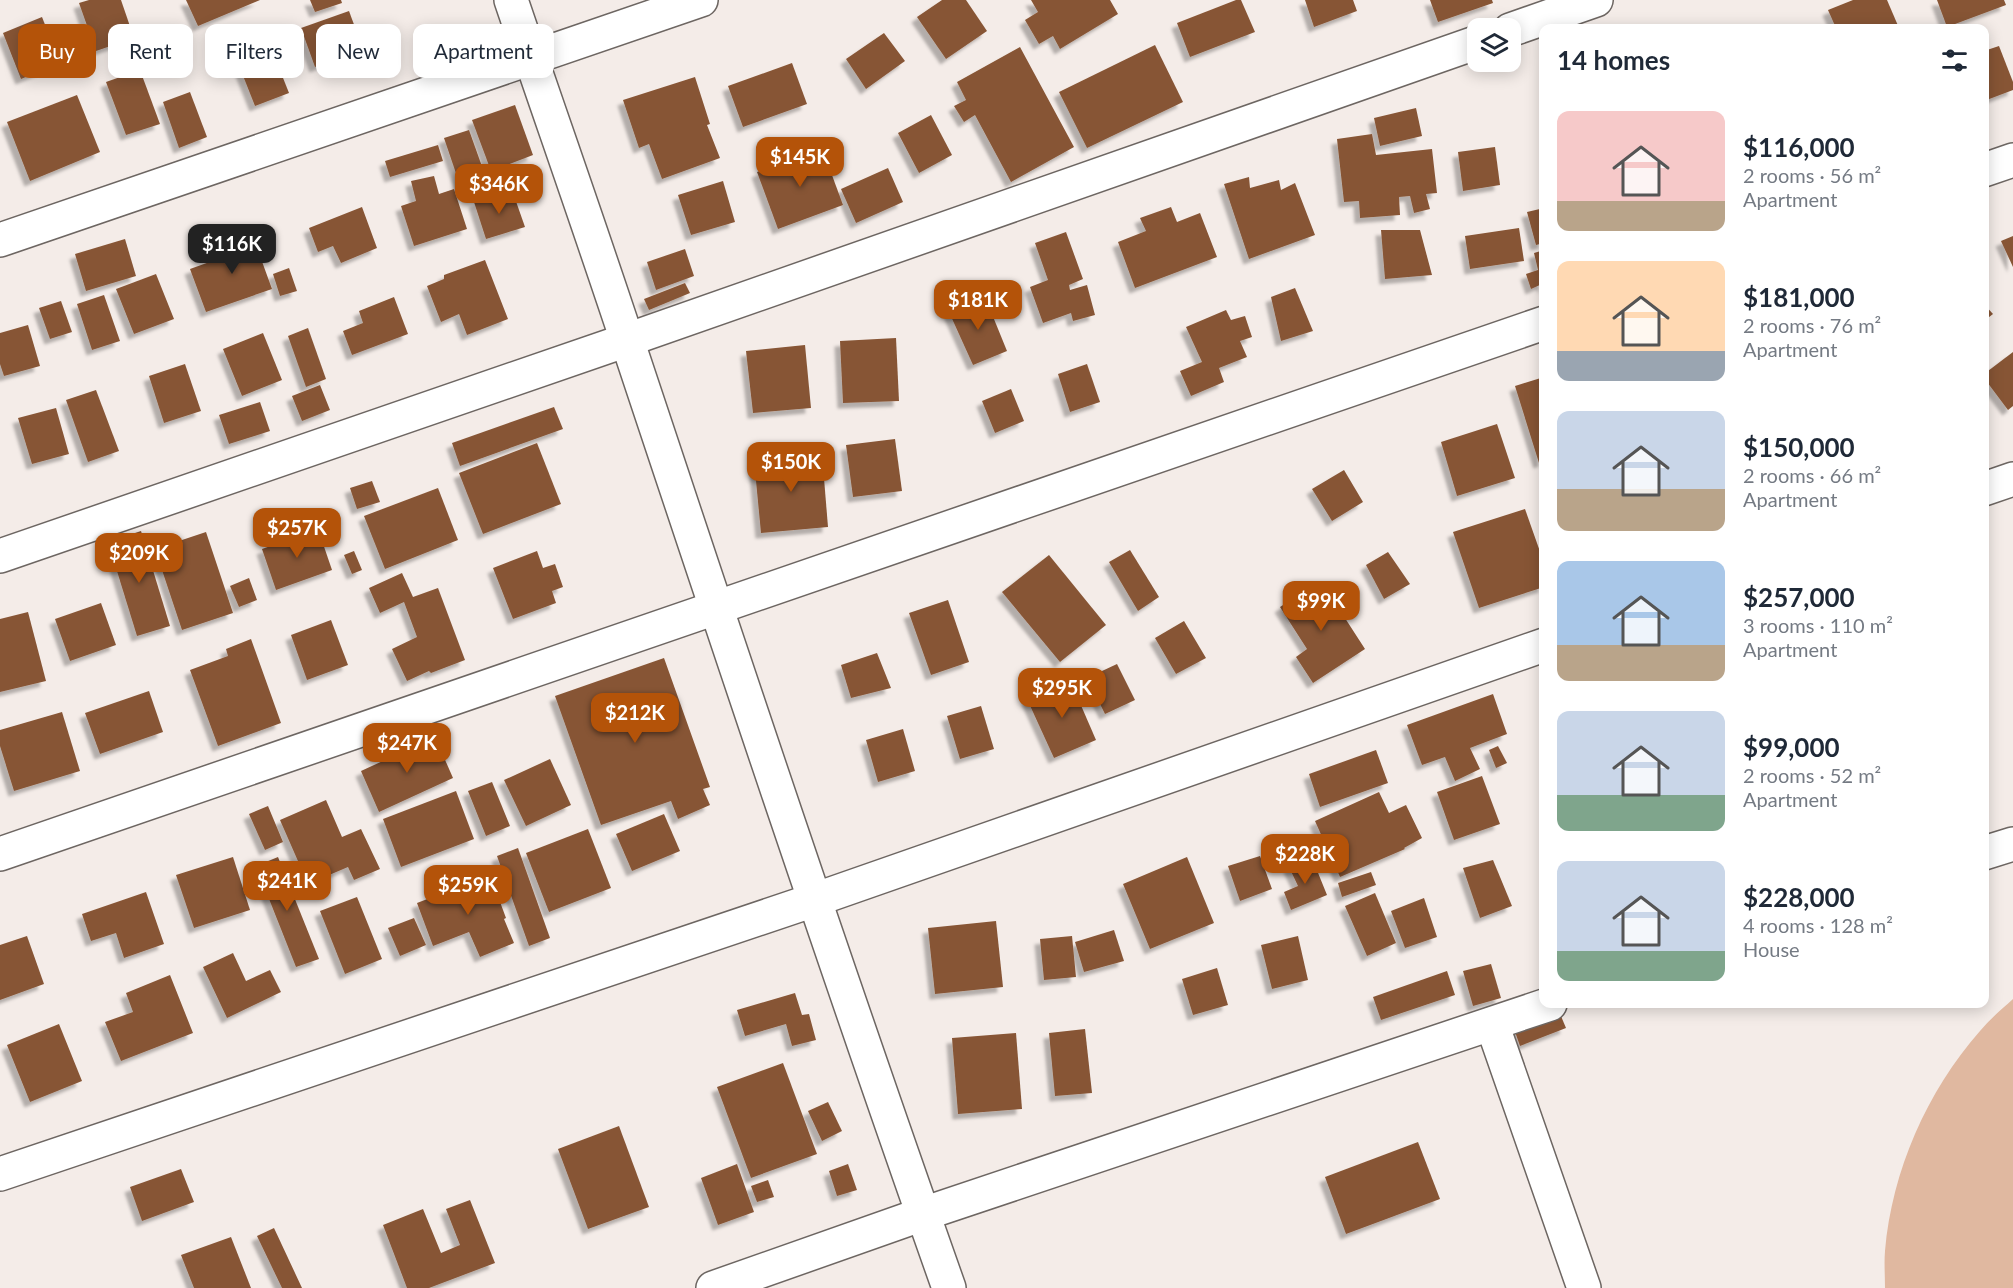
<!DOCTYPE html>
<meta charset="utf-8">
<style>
body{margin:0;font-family:Lato,sans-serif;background:#f6f6f7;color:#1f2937;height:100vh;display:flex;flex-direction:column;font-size:22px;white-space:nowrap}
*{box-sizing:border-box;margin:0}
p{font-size:20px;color:#747a83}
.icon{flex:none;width:33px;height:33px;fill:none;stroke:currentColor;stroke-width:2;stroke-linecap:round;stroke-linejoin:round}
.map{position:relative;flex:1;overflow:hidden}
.drawer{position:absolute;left:1539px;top:24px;width:450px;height:984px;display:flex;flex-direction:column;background:#fff;border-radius:12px;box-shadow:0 3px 15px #0003}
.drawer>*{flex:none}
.banner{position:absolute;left:18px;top:24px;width:570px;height:54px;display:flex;gap:12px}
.fabs{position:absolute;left:1467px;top:18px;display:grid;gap:12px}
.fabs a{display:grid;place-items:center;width:54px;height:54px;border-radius:12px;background:#fff;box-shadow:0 3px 15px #0003;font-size:30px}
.price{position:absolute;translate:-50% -51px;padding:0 14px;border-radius:12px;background:#b45309;color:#fff;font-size:20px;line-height:39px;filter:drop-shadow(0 2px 3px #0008)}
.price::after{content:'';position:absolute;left:50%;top:36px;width:18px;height:14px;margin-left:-9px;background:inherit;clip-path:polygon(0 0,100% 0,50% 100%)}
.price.current{background:#222;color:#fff}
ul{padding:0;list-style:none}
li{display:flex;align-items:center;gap:18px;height:150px;padding:0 18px}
li span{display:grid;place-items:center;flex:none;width:168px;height:120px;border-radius:12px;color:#555}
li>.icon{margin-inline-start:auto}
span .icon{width:72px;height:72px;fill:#fffc;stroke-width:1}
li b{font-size:26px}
h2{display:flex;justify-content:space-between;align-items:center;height:72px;padding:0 18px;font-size:26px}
.chip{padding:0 21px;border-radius:12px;background:#fff;box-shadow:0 3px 15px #0003;font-size:21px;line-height:54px}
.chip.current{background:#b45309;color:#fff}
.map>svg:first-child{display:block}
</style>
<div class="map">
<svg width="2013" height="1288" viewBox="0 0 2013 1288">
<defs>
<filter id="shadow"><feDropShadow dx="-5.5" dy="5.5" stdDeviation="1.5" flood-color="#0004"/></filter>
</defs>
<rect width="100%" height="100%" fill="#f4ece8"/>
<!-- green -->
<path fill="#e0b8a0" d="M 2013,999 L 2013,1288 L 1885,1288 C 1885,1276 1884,1263 1885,1251 C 1892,1171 1927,1091 1980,1031 C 1990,1019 2002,1009 2013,999 Z"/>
<!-- building -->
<g fill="#875535" filter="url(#shadow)">
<path d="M 89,0 L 121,0 L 134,38 L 96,51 L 79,3 Z"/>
<path d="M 186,0 L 260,0 L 198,26 Z"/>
<path d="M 310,0 L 341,0 L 342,3 L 315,12 Z"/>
<path d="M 942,0 L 966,0 L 987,31 L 946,59 L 917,17 Z"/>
<path d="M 1031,0 L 1110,0 L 1118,14 L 1060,49 L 1053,36 L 1039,44 L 1025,20 L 1038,12 Z"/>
<path d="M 1236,0 L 1241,0 L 1255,32 L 1190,57 L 1177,23 Z"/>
<path d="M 1305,0 L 1353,0 L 1357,11 L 1314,27 Z"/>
<path d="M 1430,0 L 1492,0 L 1493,3 L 1438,22 Z"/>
<path d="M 1853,0 L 1887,0 L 1899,28 L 1836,28 L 1828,10 Z"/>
<path d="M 1937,0 L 2004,0 L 2006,5 L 1947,27 Z"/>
<path d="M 349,11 L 363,49 L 315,67 L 301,28 Z"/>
<path d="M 42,17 L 60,63 L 21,79 L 3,33 Z"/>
<path d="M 884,33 L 905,61 L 866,89 L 846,59 Z"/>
<path d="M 268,40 L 289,93 L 255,106 L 234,53 Z"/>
<path d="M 1155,45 L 1183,102 L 1087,148 L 1059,92 Z"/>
<path d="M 1999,46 L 2013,82 L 2013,90 L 1984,101 L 1984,51 Z"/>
<path d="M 1020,47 L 1074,147 L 1011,182 L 975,115 L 964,122 L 954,106 L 966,100 L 957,82 Z"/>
<path d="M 792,63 L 807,104 L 743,127 L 728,86 Z"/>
<path d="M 140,70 L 160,124 L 126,135 L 106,82 Z"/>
<path d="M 695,77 L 710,124 L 707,125 L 720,158 L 662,179 L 649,144 L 639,148 L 623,100 Z"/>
<path d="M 190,92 L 207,137 L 179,148 L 163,102 Z"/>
<path d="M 77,95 L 100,152 L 30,181 L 7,122 Z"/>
<path d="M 515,105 L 533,155 L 491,171 L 472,120 Z"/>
<path d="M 1416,108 L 1422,136 L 1380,146 L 1374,118 Z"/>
<path d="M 931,115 L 952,155 L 919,173 L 898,133 Z"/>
<path d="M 469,130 L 489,186 L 463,194 L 444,138 Z"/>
<path d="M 1372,134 L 1376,155 L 1432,149 L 1437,193 L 1426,194 L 1430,209 L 1414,213 L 1410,196 L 1399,197 L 1400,215 L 1360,218 L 1359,201 L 1344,202 L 1337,139 Z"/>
<path d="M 438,145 L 443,161 L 390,177 L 385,161 Z"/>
<path d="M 1495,147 L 1500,185 L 1463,191 L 1458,152 Z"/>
<path d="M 822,148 L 843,205 L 778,229 L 757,172 Z"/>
<path d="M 888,168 L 903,202 L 856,223 L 841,189 Z"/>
<path d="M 434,176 L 439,194 L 454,189 L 467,229 L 414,246 L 401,206 L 416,201 L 411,181 Z"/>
<path d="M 1249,177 L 1250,188 L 1279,180 L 1281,190 L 1295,183 L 1315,235 L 1249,259 L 1224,184 Z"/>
<path d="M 723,181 L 735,222 L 691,235 L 678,195 Z"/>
<path d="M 512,190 L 525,227 L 486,239 L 474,202 Z"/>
<path d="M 362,207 L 377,248 L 341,263 L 333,246 L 318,252 L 309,228 Z"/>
<path d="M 1171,207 L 1177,222 L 1200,213 L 1217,257 L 1135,288 L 1118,242 L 1146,231 L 1140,218 Z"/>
<path d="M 1544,208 L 1544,243 L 1536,245 L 1527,212 Z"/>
<path d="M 1519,228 L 1524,261 L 1470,269 L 1465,236 Z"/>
<path d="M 241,230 L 247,248 L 256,245 L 272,289 L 206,312 L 190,269 L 229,255 L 223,237 Z"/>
<path d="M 1381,230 L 1420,230 L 1432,275 L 1385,279 Z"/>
<path d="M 1066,232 L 1083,279 L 1069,285 L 1070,290 L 1087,285 L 1095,315 L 1073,321 L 1071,313 L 1043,323 L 1030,287 L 1048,280 L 1035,243 Z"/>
<path d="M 2013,236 L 2013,267 L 2001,241 Z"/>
<path d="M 125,239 L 136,276 L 86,291 L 75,254 Z"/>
<path d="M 685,249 L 694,276 L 656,290 L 647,262 Z"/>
<path d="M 1544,250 L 1544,289 L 1542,284 L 1531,289 L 1526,274 L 1538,270 L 1534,253 Z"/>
<path d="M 485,260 L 508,319 L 467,335 L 459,314 L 441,322 L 427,286 L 444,279 L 444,275 Z"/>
<path d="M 289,268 L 297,291 L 280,296 L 273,274 Z"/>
<path d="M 156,274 L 174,319 L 134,334 L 116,289 Z"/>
<path d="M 685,283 L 690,293 L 649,310 L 644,299 Z"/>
<path d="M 1295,288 L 1313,331 L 1281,341 L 1271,297 Z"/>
<path d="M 104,295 L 120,341 L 92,350 L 77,304 Z"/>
<path d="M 394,297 L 408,334 L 352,355 L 343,331 L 363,323 L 359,311 Z"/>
<path d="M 985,297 L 1007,351 L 973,365 L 949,312 Z"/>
<path d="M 61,301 L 72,332 L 50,339 L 39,308 Z"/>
<path d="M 1984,304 L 1993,314 L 1984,321 Z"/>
<path d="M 1226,310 L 1231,320 L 1245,316 L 1252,337 L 1240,341 L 1247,357 L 1219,368 L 1224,382 L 1191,396 L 1180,371 L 1202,362 L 1186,327 Z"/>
<path d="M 28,325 L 40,366 L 4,376 L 0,364 L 0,333 Z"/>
<path d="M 308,328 L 326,379 L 306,387 L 288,336 Z"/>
<path d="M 263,333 L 282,380 L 242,396 L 223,349 Z"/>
<path d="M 896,338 L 899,401 L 843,403 L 840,341 Z"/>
<path d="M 805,345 L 811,408 L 753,413 L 746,351 Z"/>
<path d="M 2013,352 L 2013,406 L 2008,410 L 1984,378 L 1984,374 Z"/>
<path d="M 185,364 L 201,411 L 164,423 L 149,376 Z"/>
<path d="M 1087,364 L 1100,402 L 1070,412 L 1058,374 Z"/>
<path d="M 1544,377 L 1544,461 L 1539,463 L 1515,386 Z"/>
<path d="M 320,385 L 330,410 L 302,421 L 292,396 Z"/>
<path d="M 1011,389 L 1024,421 L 995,433 L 982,401 Z"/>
<path d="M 96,390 L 119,451 L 88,462 L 66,400 Z"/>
<path d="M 260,402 L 270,431 L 229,444 L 219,415 Z"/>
<path d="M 554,407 L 563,429 L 460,466 L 452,443 Z"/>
<path d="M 56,408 L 69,454 L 32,464 L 18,418 Z"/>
<path d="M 1497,424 L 1515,478 L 1457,496 L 1441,442 Z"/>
<path d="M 895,439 L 902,491 L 853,497 L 846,445 Z"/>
<path d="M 537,443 L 561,504 L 483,534 L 459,473 Z"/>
<path d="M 822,454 L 828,527 L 761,533 L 754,460 Z"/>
<path d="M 1344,470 L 1363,502 L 1332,521 L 1312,489 Z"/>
<path d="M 372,481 L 380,502 L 357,509 L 350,488 Z"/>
<path d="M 438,488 L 458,540 L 385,569 L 364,516 Z"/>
<path d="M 1525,509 L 1544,563 L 1544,587 L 1479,608 L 1453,532 Z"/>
<path d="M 318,529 L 332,570 L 276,590 L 262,549 Z"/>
<path d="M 141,531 L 170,626 L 137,636 L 108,542 Z"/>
<path d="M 206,532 L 233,613 L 182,630 L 155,549 Z"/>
<path d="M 1130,550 L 1159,597 L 1138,611 L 1109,562 Z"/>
<path d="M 354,551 L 362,570 L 352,574 L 344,555 Z"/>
<path d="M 537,551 L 543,568 L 555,564 L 563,587 L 552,591 L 556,603 L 513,619 L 493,568 Z"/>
<path d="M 1388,552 L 1410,584 L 1384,599 L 1366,565 Z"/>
<path d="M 1049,555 L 1106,625 L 1060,662 L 1002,592 Z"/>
<path d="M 402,573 L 413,597 L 438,588 L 465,660 L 431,673 L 429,671 L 407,681 L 392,649 L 417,637 L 404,602 L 380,613 L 369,588 Z"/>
<path d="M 249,578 L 257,600 L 239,607 L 230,586 Z"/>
<path d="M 1321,581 L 1365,649 L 1313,683 L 1296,657 L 1307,649 L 1280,607 Z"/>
<path d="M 948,600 L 969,662 L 931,675 L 909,613 Z"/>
<path d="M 101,603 L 116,645 L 70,661 L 55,619 Z"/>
<path d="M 28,612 L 46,681 L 0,692 L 0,619 Z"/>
<path d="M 331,620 L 348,665 L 307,680 L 291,635 Z"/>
<path d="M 1184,621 L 1206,658 L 1176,674 L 1155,638 Z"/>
<path d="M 251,639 L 281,723 L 218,746 L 190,670 L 228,656 L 226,649 Z"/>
<path d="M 877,653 L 891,688 L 851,698 L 841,665 Z"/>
<path d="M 664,658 L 710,787 L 703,789 L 710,805 L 678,819 L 671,801 L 601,825 L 555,696 Z"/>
<path d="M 1117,664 L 1135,700 L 1105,714 L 1087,678 Z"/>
<path d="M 1070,680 L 1096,740 L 1054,758 L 1027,699 Z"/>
<path d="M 149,691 L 163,732 L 100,754 L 85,713 Z"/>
<path d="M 1493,694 L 1507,734 L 1470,748 L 1480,769 L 1455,781 L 1445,757 L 1422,765 L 1407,725 Z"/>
<path d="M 981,706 L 994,749 L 960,759 L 947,716 Z"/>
<path d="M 62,712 L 80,771 L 14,791 L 0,746 L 0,730 Z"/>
<path d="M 903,729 L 915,771 L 878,782 L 866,740 Z"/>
<path d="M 435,737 L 453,778 L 379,812 L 361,771 Z"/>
<path d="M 1498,746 L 1507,763 L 1496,768 L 1489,750 Z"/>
<path d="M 1376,750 L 1388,783 L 1320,807 L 1309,774 Z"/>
<path d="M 550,759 L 571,805 L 526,826 L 504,780 Z"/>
<path d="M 1482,776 L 1500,824 L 1454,840 L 1437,792 Z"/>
<path d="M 492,782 L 510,826 L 486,836 L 468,791 Z"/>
<path d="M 456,791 L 474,839 L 401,867 L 383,819 Z"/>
<path d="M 1379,792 L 1389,813 L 1406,805 L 1422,838 L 1404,848 L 1405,849 L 1340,877 L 1315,821 Z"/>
<path d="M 326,800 L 342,837 L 361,829 L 380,869 L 354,880 L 348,867 L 308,884 L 280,820 Z"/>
<path d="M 268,806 L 283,842 L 265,850 L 249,814 Z"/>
<path d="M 664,814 L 680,851 L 632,871 L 616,834 Z"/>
<path d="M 588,829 L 611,888 L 549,912 L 526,853 Z"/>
<path d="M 518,848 L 550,938 L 529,946 L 497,856 Z"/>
<path d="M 1260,856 L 1272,889 L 1240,901 L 1228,866 Z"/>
<path d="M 233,857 L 250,910 L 194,928 L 176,875 Z"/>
<path d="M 278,857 L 319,959 L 296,967 L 256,866 Z"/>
<path d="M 1187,857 L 1214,923 L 1150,949 L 1123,884 Z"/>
<path d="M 1312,858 L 1327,895 L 1291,910 L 1284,892 L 1298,886 L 1289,867 Z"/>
<path d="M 1493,860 L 1512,906 L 1480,918 L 1463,868 Z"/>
<path d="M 1371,872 L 1376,885 L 1342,897 L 1338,883 Z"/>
<path d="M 490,875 L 506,918 L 504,919 L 514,943 L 480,957 L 469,932 L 433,946 L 417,903 Z"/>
<path d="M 146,892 L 164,944 L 124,958 L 116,933 L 91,941 L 82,914 Z"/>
<path d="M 1375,893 L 1396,943 L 1367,956 L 1345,906 Z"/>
<path d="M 357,897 L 382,959 L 345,974 L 320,911 Z"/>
<path d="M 1424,898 L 1437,937 L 1405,948 L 1391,911 Z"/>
<path d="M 414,918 L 426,945 L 400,956 L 388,928 Z"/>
<path d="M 996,921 L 1003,987 L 935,994 L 928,928 Z"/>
<path d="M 1114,930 L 1124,961 L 1084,972 L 1075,942 Z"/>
<path d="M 27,936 L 44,984 L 0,1000 L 0,945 Z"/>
<path d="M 1072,936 L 1076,977 L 1044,980 L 1040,939 Z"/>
<path d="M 1298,936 L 1308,980 L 1272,989 L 1261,945 Z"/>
<path d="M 233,953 L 246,981 L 270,970 L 281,992 L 227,1018 L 203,967 Z"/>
<path d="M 1491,964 L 1501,998 L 1473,1006 L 1463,971 Z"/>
<path d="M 1217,968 L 1228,1005 L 1193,1015 L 1182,979 Z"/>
<path d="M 1447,971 L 1455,995 L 1381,1020 L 1373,997 Z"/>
<path d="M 170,975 L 193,1033 L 121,1061 L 105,1022 L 133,1012 L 126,993 Z"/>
<path d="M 795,993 L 802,1015 L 809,1014 L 816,1040 L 792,1046 L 786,1024 L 745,1036 L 737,1010 Z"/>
<path d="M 1558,1009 L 1566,1028 L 1520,1046 L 1513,1026 Z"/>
<path d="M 59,1024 L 82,1081 L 30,1102 L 7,1045 Z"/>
<path d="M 1085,1029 L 1092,1093 L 1055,1096 L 1049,1033 Z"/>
<path d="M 1016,1033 L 1022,1109 L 958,1114 L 952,1038 Z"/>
<path d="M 783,1063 L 817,1154 L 751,1178 L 717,1087 Z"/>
<path d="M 828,1102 L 842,1131 L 822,1141 L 808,1111 Z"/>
<path d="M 619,1126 L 649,1207 L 588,1229 L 558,1149 Z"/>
<path d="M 1418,1142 L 1440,1199 L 1346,1234 L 1325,1177 Z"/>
<path d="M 737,1164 L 754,1212 L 718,1225 L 701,1178 Z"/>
<path d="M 848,1164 L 857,1190 L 837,1196 L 829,1171 Z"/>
<path d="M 181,1169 L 194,1202 L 142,1221 L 130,1187 Z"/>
<path d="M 768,1180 L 774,1197 L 757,1202 L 751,1186 Z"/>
<path d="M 470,1200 L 495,1263 L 429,1288 L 407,1288 L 383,1225 L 423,1209 L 441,1253 L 460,1245 L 446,1209 Z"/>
<path d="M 274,1228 L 302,1288 L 282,1288 L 257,1236 Z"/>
<path d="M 231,1237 L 251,1288 L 194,1288 L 181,1255 Z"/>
</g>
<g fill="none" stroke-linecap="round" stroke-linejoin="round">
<!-- minor casing -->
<g stroke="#6d6662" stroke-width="36">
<g id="minor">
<path d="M 1510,30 L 1596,0"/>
<path d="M 1984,170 L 2013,160"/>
<path d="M 0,240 L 701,0"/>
<path d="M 1984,489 L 2013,479"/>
<path d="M 0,556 L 627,340 L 1478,42"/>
<path d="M 1984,853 L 2013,844"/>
<path d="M 0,854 L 1544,323"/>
<path d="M 1492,1024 L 1584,1288"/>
<path d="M 0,1174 L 814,900 L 1544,645"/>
<path d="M 713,1288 L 923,1214 L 1550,1004"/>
</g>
</g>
<!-- tertiary casing -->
<g stroke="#6d6662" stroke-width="36">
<path id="tertiary" d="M 511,0 C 550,115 590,228 628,343 C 733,659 838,974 949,1288"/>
</g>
<!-- minor -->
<use href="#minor" stroke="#fff" stroke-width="33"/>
<!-- tertiary -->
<use href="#tertiary" stroke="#fff" stroke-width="33"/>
</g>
</svg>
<div class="fabs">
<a><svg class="icon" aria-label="layers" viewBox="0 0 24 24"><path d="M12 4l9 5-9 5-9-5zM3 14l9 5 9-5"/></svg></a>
</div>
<b class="price" style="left:800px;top:188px">$145K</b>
<b class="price" style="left:499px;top:215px">$346K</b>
<b class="price current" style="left:232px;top:275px">$116K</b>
<b class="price" style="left:978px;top:331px">$181K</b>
<b class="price" style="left:791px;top:493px">$150K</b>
<b class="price" style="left:297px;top:559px">$257K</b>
<b class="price" style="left:139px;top:584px">$209K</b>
<b class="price" style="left:1321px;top:632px">$99K</b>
<b class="price" style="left:1062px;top:719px">$295K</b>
<b class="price" style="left:635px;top:744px">$212K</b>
<b class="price" style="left:407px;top:774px">$247K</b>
<b class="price" style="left:1305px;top:885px">$228K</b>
<b class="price" style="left:287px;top:912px">$241K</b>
<b class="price" style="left:468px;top:916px">$259K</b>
<div class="banner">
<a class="chip current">Buy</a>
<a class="chip">Rent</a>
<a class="chip">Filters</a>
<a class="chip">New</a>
<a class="chip">Apartment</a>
</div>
<section class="drawer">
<h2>14 homes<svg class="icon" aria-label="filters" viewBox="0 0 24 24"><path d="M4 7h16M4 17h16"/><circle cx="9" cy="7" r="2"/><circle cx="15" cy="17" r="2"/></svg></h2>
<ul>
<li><span style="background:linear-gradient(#f6c9c9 75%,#b9a48a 0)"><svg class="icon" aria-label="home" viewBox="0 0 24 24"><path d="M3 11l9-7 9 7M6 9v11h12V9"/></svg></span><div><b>$116,000</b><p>2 rooms · 56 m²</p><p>Apartment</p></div></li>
<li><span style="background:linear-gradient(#ffd9b3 75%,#9aa5b1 0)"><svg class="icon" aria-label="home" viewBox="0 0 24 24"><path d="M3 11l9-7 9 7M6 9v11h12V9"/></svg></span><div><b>$181,000</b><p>2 rooms · 76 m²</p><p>Apartment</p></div></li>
<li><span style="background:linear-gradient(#c9d6e8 65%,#b9a48a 0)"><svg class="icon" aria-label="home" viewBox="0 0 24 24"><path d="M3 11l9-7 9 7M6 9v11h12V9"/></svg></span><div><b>$150,000</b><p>2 rooms · 66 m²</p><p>Apartment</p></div></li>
<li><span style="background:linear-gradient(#a9c7e8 70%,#b9a48a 0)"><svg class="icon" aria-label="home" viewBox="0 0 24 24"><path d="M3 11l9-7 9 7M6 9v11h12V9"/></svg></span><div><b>$257,000</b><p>3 rooms · 110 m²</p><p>Apartment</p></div></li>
<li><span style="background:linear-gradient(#c9d6e8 70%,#7fa58c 0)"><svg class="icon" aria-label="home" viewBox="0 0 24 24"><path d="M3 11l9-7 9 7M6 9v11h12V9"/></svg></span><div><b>$99,000</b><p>2 rooms · 52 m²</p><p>Apartment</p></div></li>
<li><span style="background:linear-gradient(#c9d6e8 75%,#7fa58c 0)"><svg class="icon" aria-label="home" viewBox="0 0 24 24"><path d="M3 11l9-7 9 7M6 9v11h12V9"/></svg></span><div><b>$228,000</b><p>4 rooms · 128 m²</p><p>House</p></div></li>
</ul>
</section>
</div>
